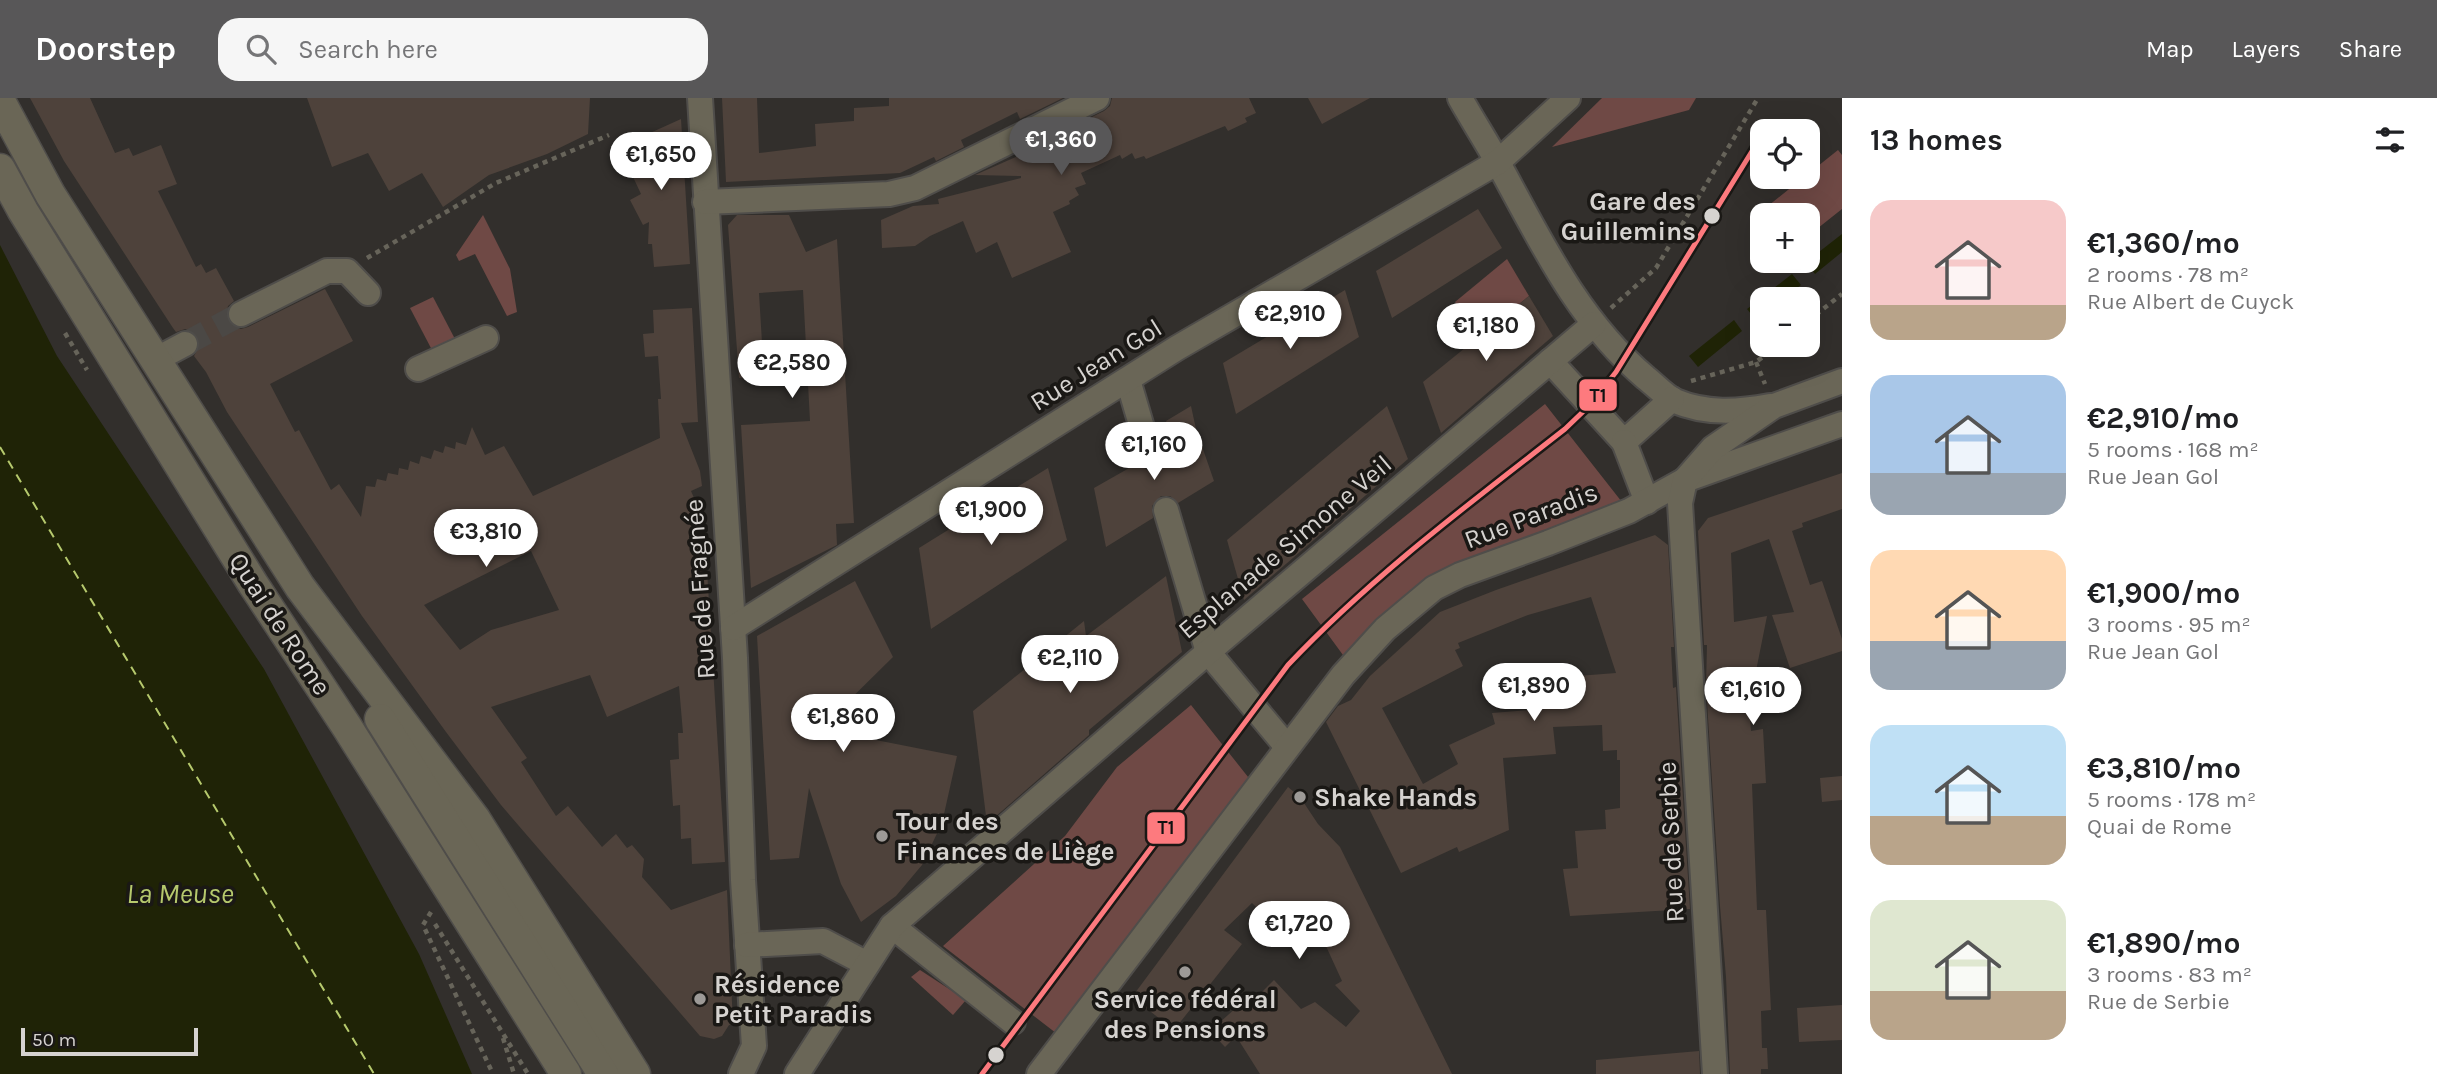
<!DOCTYPE html>
<meta charset="utf-8">
<style>
body{margin:0;font-family:Karla,sans-serif;background:#f6f6f6;color:#202124;height:100vh;display:flex;flex-direction:column;font-size:26px;white-space:nowrap}
*{box-sizing:border-box;margin:0}
p{font-size:23px;color:#757577}
.icon{flex:none;width:38px;height:38px;fill:none;stroke:currentColor;stroke-width:2;stroke-linecap:round;stroke-linejoin:round}
.map{position:relative;flex:1;overflow:hidden}
.sheet{display:flex;flex-direction:column;background:#fff;width:595px}
.sheet>*{flex:none}
.buttons{position:absolute;left:1750px;top:21px;display:grid;gap:14px}
.buttons a{display:grid;place-items:center;width:70px;height:70px;border-radius:14px;background:#fff;box-shadow:0 7px 28px #0002;font-size:35px}
.scale{position:absolute;left:21px;bottom:18px;width:177px;box-sizing:border-box;padding-left:7px;border:4px solid #d6d3d0;border-top:0;font-size:19px;line-height:24px;white-space:nowrap;color:#d6d3d0;-webkit-text-stroke:5px #1a1815;paint-order:stroke}
.price{position:absolute;translate:-50% -60px;padding:0 16px;border-radius:24px;background:#fff;color:#222;font-size:23px;line-height:46px;filter:drop-shadow(0 2px 4px #0008)}
.price::after{content:'';position:absolute;left:50%;top:42px;width:21px;height:16px;margin-left:-10px;background:inherit;clip-path:polygon(0 0,100% 0,50% 100%)}
.price.active{background:#585758;color:#fff}
ul{padding:0;list-style:none}
li{display:flex;align-items:center;gap:21px;height:175px;padding:0 28px}
li span{display:grid;place-items:center;flex:none;width:196px;height:140px;border-radius:21px;color:#555}
li>.icon{margin-inline-start:auto}
span .icon{width:84px;height:84px;fill:#fffc;stroke-width:1}
li b{font-size:30px}
h2{display:flex;justify-content:space-between;align-items:center;height:84px;padding:0 28px;font-size:30px}
header{display:flex;align-items:center;gap:42px;box-sizing:border-box;height:98px;padding:0 35px;background:#585758;color:#fff}
header strong{font-size:33px}
nav{display:flex;gap:38px;margin-inline-start:auto;font-size:24px}
.search{width:490px;height:63px;background:#f6f6f6;display:flex;align-items:center;gap:18px;box-sizing:border-box;padding:0 24px;border-radius:21px;color:#757577;font-size:26px}
main{display:flex;flex:1;min-height:0}
.map>svg:first-child{display:block}
</style>
<header>
<strong>Doorstep</strong>
<div class="search"><svg class="icon" aria-label="search" viewBox="0 0 24 24"><circle cx="10" cy="10" r="6"/><path d="M15 15l6 6"/></svg>Search here</div>
<nav><a>Map</a><a>Layers</a><a>Share</a></nav>
</header>
<main>
<div class="map">
<svg width="1842" height="976" viewBox="0 0 1842 976">
<rect width="100%" height="100%" fill="#322f2c"/>
<!-- green -->
<g fill="#6f4945">
<path d="M 1602,0 L 1696,0 L 1689,12 L 1552,49 Z"/>
<path d="M 1838,52 L 1842,57 L 1842,111 L 1808,138 L 1808,117 L 1768,117 L 1763,112 L 1804,79 L 1808,79 L 1808,76 Z"/>
<path d="M 483,117 L 510,171 L 517,214 L 507,218 L 475,156 L 459,163 L 456,157 Z"/>
<path d="M 1507,161 L 1529,198 L 1477,240 L 1455,204 Z"/>
<path d="M 433,199 L 455,241 L 432,252 L 410,210 Z"/>
<path d="M 1545,306 L 1629,413 L 1460,477 L 1351,568 L 1302,501 Z"/>
<path d="M 1191,607 L 1256,689 L 1065,942 L 943,848 L 1065,738 L 1117,669 Z"/>
<path d="M 920,872 L 966,902 L 953,917 L 911,879 Z"/>
</g>
<!-- water -->
<g fill="#1f2306">
<path d="M 1842,136 L 1842,154 L 1815,176 L 1806,164 Z"/>
<path d="M 0,147 L 57,258 L 264,571 L 419,856 L 472,976 L 0,976 Z"/>
<path d="M 1792,176 L 1801,187 L 1782,201 L 1762,201 L 1762,217 L 1756,222 L 1747,211 Z"/>
<path d="M 1734,222 L 1742,233 L 1698,269 L 1689,258 Z"/>
</g>
<g fill="none" stroke-linecap="round" stroke-linejoin="round">
<!-- ferry -->
<path stroke="#b6c96d" stroke-width="2" stroke-dasharray="9 7" stroke-linecap="butt" d="M 0,349 L 374,976"/>
</g>
<!-- building -->
<g fill="#4e423b" fill-rule="evenodd">
<path d="M 30,0 L 90,0 L 115,55 L 129,50 L 133,58 L 161,47 L 177,86 L 158,93 L 196,169 L 201,166 L 206,175 L 216,170 L 234,203 L 228,208 L 226,216 L 228,223 L 233,229 L 241,231 L 248,229 L 325,191 L 353,243 L 270,286 L 295,334 L 299,332 L 331,392 L 339,386 L 361,419 L 366,388 L 375,389 L 377,381 L 386,383 L 388,375 L 398,377 L 399,370 L 408,372 L 410,363 L 419,366 L 421,358 L 431,361 L 434,352 L 443,355 L 445,348 L 455,351 L 456,344 L 466,347 L 472,329 L 485,357 L 504,348 L 533,398 L 660,340 L 658,301 L 661,301 L 658,258 L 645,259 L 643,236 L 654,235 L 653,212 L 692,210 L 698,324 L 681,325 L 700,373 L 702,388 L 691,393 L 704,423 L 725,764 L 692,766 L 691,740 L 681,741 L 680,707 L 673,708 L 670,662 L 679,661 L 678,635 L 683,635 L 679,588 L 607,619 L 590,577 L 491,609 L 527,660 L 521,664 L 556,718 L 568,708 L 602,749 L 616,736 L 627,750 L 632,747 L 644,761 L 642,779 L 671,812 L 727,792 L 733,927 L 729,927 L 722,938 L 714,941 L 700,938 L 501,707 L 446,634 L 362,518 L 227,314 L 206,274 L 194,258 L 200,247 L 198,238 L 192,233 L 185,231 L 176,234 L 173,230 L 64,63 ZM 531,453 L 559,512 L 491,532 L 460,552 L 424,507 Z"/>
<path d="M 307,0 L 590,0 L 588,36 L 547,56 L 489,77 L 443,109 L 422,75 L 389,93 L 368,55 L 332,69 Z"/>
<path d="M 722,0 L 757,0 L 759,55 L 816,48 L 815,26 L 854,23 L 854,10 L 889,8 L 889,0 L 1063,0 L 1020,21 L 1017,14 L 961,42 L 964,49 L 936,63 L 934,59 L 900,75 L 726,84 Z"/>
<path d="M 1112,0 L 1249,0 L 1256,15 L 1245,20 L 1247,24 L 1228,33 L 1225,28 L 1146,61 L 1144,58 L 1135,61 L 1132,55 L 1122,61 L 1120,57 L 1081,75 L 1086,86 L 1075,90 L 1079,97 L 1069,103 L 1070,106 L 1053,114 L 1071,154 L 1012,180 L 997,144 L 976,155 L 963,123 L 930,138 L 915,148 L 882,150 L 881,122 L 913,108 L 939,106 L 938,101 L 1021,80 L 1021,78 L 975,77 L 1034,51 L 1033,48 L 1104,13 L 1110,8 Z"/>
<path d="M 1308,0 L 1370,0 L 1322,26 Z"/>
<path d="M 681,21 L 690,166 L 654,169 L 652,146 L 648,146 L 649,124 L 643,127 L 630,102 L 641,96 L 619,49 Z"/>
<path d="M 1478,111 L 1502,150 L 1392,220 L 1376,173 Z"/>
<path d="M 737,117 L 789,117 L 806,154 L 837,141 L 854,425 L 836,426 L 837,447 L 751,490 L 741,327 L 810,323 L 803,192 L 759,195 L 764,278 L 739,280 L 728,127 Z"/>
<path d="M 1345,192 L 1359,239 L 1236,316 L 1223,265 Z"/>
<path d="M 1529,198 L 1553,238 L 1441,335 L 1423,284 Z"/>
<path d="M 1191,308 L 1196,331 L 1214,383 L 1178,405 L 1170,398 L 1161,398 L 1152,408 L 1153,420 L 1106,449 L 1094,390 L 1138,365 L 1147,372 L 1160,368 L 1165,360 L 1163,349 L 1174,343 L 1166,323 Z"/>
<path d="M 1387,308 L 1408,361 L 1244,502 L 1227,442 Z"/>
<path d="M 1048,370 L 1067,442 L 931,531 L 919,450 Z"/>
<path d="M 1842,375 L 1842,411 L 1802,425 L 1803,429 L 1792,433 L 1810,487 L 1822,483 L 1842,541 L 1842,553 L 1790,570 L 1772,517 L 1794,514 L 1769,441 L 1731,455 L 1734,524 L 1767,518 L 1755,578 L 1747,585 L 1751,633 L 1763,631 L 1766,685 L 1752,686 L 1757,812 L 1766,812 L 1771,912 L 1761,913 L 1762,950 L 1767,950 L 1768,971 L 1761,971 L 1761,976 L 1730,976 L 1726,879 L 1720,808 L 1706,588 L 1707,547 L 1704,547 L 1698,433 L 1708,420 Z"/>
<path d="M 1655,437 L 1668,447 L 1674,549 L 1671,549 L 1673,590 L 1676,589 L 1690,811 L 1570,818 L 1563,771 L 1578,770 L 1575,733 L 1606,731 L 1605,712 L 1620,710 L 1620,662 L 1617,662 L 1617,652 L 1603,653 L 1602,627 L 1553,629 L 1556,656 L 1503,660 L 1509,732 L 1459,754 L 1457,749 L 1401,775 L 1326,624 L 1338,608 L 1351,602 L 1370,578 L 1440,514 L 1496,492 ZM 1591,499 L 1616,575 L 1539,581 L 1541,611 L 1492,615 L 1495,626 L 1449,647 L 1458,666 L 1423,686 L 1382,610 L 1463,568 L 1455,552 L 1460,550 L 1458,545 L 1528,517 Z"/>
<path d="M 1166,478 L 1182,554 L 1089,632 L 1089,637 L 987,726 L 973,613 L 1084,523 L 1086,538 Z"/>
<path d="M 855,483 L 893,559 L 820,631 L 957,658 L 942,725 L 922,767 L 896,798 L 861,824 L 841,786 L 809,690 L 799,760 L 770,762 L 757,538 Z"/>
<path d="M 1842,678 L 1842,702 L 1822,704 L 1820,680 Z"/>
<path d="M 1288,689 L 1300,699 L 1318,726 L 1340,749 L 1452,976 L 1260,976 L 1236,938 L 1225,949 L 1210,933 L 1246,901 L 1251,905 L 1274,882 L 1301,911 L 1315,904 L 1346,929 L 1360,913 L 1335,887 L 1342,883 L 1314,822 L 1295,840 L 1288,840 L 1252,805 L 1224,832 L 1242,846 L 1174,932 L 1132,899 Z"/>
<path d="M 1842,907 L 1842,942 L 1799,944 L 1797,910 Z"/>
<path d="M 1699,953 L 1700,976 L 1596,976 L 1596,962 Z"/>
</g>
<g fill="none" stroke-linecap="round" stroke-linejoin="round">
<!-- minor-tunnel -->
<path stroke="#4b4845" stroke-width="24" stroke-dasharray="24 12" stroke-linecap="butt" d="M 185,246 L 241,216"/>
<!-- minor casing -->
<g stroke="#4f4d4a" stroke-width="28">
<g id="minor">
<path d="M 700,0 L 735,560 L 743,782 L 754,948 L 741,976"/>
<path d="M 1460,0 C 1474,25 1490,49 1503,74 C 1543,148 1580,224 1646,280 C 1655,287 1665,298 1675,303 C 1706,316 1738,314 1770,308"/>
<path d="M 705,104 L 889,96 L 915,90 L 1097,0"/>
<path d="M 241,216 L 327,173 L 347,173 L 368,195"/>
<path d="M 155,262 L 185,246"/>
<path d="M 1550,263 L 1624,344 L 1672,301"/>
<path d="M 418,271 L 486,240"/>
<path d="M 1128,282 L 1150,357"/>
<path d="M 1624,344 L 1647,404"/>
<path d="M 1166,412 L 1208,554 L 1287,649"/>
<path d="M 733,530 L 1177,250 L 1498,64 L 1568,0"/>
<path d="M 892,828 L 1013,924"/>
<path d="M 747,847 L 823,843 L 867,866"/>
<path d="M 797,976 L 892,828 L 1208,554 L 1594,226"/>
<path d="M 1039,976 L 1343,577 L 1385,531 L 1434,490 L 1460,477 L 1548,445 L 1629,413 L 1685,382 L 1842,326"/>
<path d="M 1715,976 L 1680,405 L 1685,382 L 1713,350 L 1774,308 L 1842,283"/>
</g>
</g>
<!-- major casing -->
<g stroke="#4f4d4a" stroke-width="33">
<g id="major">
<path d="M 0,3 L 50,96 L 300,489 L 475,721 L 635,976"/>
<path d="M 0,71 L 23,113 L 253,486 L 347,629 L 566,976"/>
<path d="M 380,621 L 603,976"/>
</g>
</g>
<!-- path -->
<g stroke="#67645a" stroke-width="4.5" stroke-dasharray="5 5" stroke-linecap="butt">
<path d="M 367,160 L 496,85 L 609,37"/>
<path d="M 1611,210 L 1656,170 L 1758,0"/>
<path d="M 1808,223 L 1842,196"/>
<path d="M 65,235 L 87,272"/>
<path d="M 1756,264 L 1765,286"/>
<path d="M 1691,283 L 1756,264 L 1779,247"/>
<path d="M 431,814 L 423,827 L 493,976"/>
<path d="M 435,826 L 528,976"/>
<path d="M 503,940 L 514,976"/>
</g>
<!-- minor -->
<use href="#minor" stroke="#6a6657" stroke-width="24"/>
<!-- major -->
<use href="#major" stroke="#6a6656" stroke-width="30"/>
<!-- tram-1 casing -->
<g stroke="#1a1815" stroke-width="10">
<path id="tram-1" d="M 982,976 L 1288,567 C 1372,478 1469,406 1565,331 L 1590,307 L 1616,274 L 1762,37"/>
</g>
<!-- tram-1 -->
<use href="#tram-1" stroke="#fd7a7e" stroke-width="5"/>
</g>
<!-- markers -->
<g fill="#d6d3d0" stroke="#1a1815" stroke-width="2.5">
<circle cx="1712" cy="118" r="9"/>
<circle cx="996" cy="957" r="9"/>
</g>
<g fill="#9d9a97" stroke="#1a1815" stroke-width="2.5">
<circle cx="1300" cy="699" r="7"/>
<circle cx="882" cy="738" r="7"/>
<circle cx="1185" cy="874" r="7"/>
<circle cx="700" cy="901" r="7"/>
</g>
<g text-anchor="middle" dominant-baseline="central" stroke-width="7" stroke-linejoin="round" paint-order="stroke">
<!-- stop labels -->
<g font-size="26" font-weight="bold" fill="#d6d3d0" stroke="#1a1815" text-anchor="end">
<text x="1696" y="103">Gare des<tspan x="1696" dy="30">Guillemins</tspan></text>
</g>
<!-- street labels -->
<g font-size="26" fill="#d6d3d0" stroke="#1a1815">
<text transform="translate(1096 267) rotate(-32)">Rue Jean Gol</text>
<text transform="translate(1531 418) rotate(-21)">Rue Paradis</text>
<text transform="translate(1285 449) rotate(-40)">Esplanade Simone Veil</text>
<text transform="translate(700 491) rotate(-94)">Rue de Fragnée</text>
<text transform="translate(280 526) rotate(57)">Quai de Rome</text>
<text transform="translate(1671 744) rotate(-93)">Rue de Serbie</text>
</g>
<!-- poi labels -->
<g font-size="26" font-weight="bold" fill="#d6d3d0" stroke="#1a1815" text-anchor="start">
<text x="1314" y="699">Shake Hands</text>
<text x="896" y="723">Tour des<tspan x="896" dy="30">Finances de Liège</tspan></text>
<text x="714" y="886">Résidence<tspan x="714" dy="30">Petit Paradis</tspan></text>
<text x="1185" y="901" text-anchor="middle">Service fédéral<tspan x="1185" dy="30">des Pensions</tspan></text>
</g>
<!-- water labels -->
<g font-size="28" font-style="italic" fill="#b6c96d" stroke="#1a1815">
<text x="180" y="795">La Meuse</text>
</g>
</g>
<g stroke="#1a1815" stroke-width="2.5">
<rect x="1578" y="280" width="40" height="34" rx="7" fill="#fd7a7e"/>
<rect x="1146" y="713" width="40" height="34" rx="7" fill="#fd7a7e"/>
</g>
<g font-size="19" text-anchor="middle" font-weight="bold" fill="#111">
<text x="1598" y="304">T1</text>
<text x="1166" y="736">T1</text>
</g>
</svg>
<div class="buttons">
<a><svg class="icon" aria-label="locate" viewBox="0 0 24 24"><circle cx="12" cy="12" r="6"/><path d="M12 2v4M12 18v4M2 12h4M18 12h4"/></svg></a>
<a>+</a>
<a>−</a>
</div>
<div class="scale">50 m</div>
<b class="price active" style="left:1061px;top:79px">€1,360</b>
<b class="price" style="left:661px;top:94px">€1,650</b>
<b class="price" style="left:1290px;top:253px">€2,910</b>
<b class="price" style="left:1486px;top:265px">€1,180</b>
<b class="price" style="left:792px;top:302px">€2,580</b>
<b class="price" style="left:1154px;top:384px">€1,160</b>
<b class="price" style="left:991px;top:449px">€1,900</b>
<b class="price" style="left:486px;top:471px">€3,810</b>
<b class="price" style="left:1070px;top:597px">€2,110</b>
<b class="price" style="left:1534px;top:625px">€1,890</b>
<b class="price" style="left:1753px;top:629px">€1,610</b>
<b class="price" style="left:843px;top:656px">€1,860</b>
<b class="price" style="left:1299px;top:863px">€1,720</b>
</div>
<section class="sheet">
<h2>13 homes<svg class="icon" aria-label="filters" viewBox="0 0 24 24"><path d="M4 7h16M4 17h16"/><circle cx="9" cy="7" r="2"/><circle cx="15" cy="17" r="2"/></svg></h2>
<ul>
<li><span style="background:linear-gradient(#f6c9c9 75%,#b9a48a 0)"><svg class="icon" aria-label="home" viewBox="0 0 24 24"><path d="M3 11l9-7 9 7M6 9v11h12V9"/></svg></span><div><b>€1,360/mo</b><p>2 rooms · 78 m²</p><p>Rue Albert de Cuyck</p></div></li>
<li><span style="background:linear-gradient(#a9c7e8 70%,#9aa5b1 0)"><svg class="icon" aria-label="home" viewBox="0 0 24 24"><path d="M3 11l9-7 9 7M6 9v11h12V9"/></svg></span><div><b>€2,910/mo</b><p>5 rooms · 168 m²</p><p>Rue Jean Gol</p></div></li>
<li><span style="background:linear-gradient(#ffd9b3 65%,#9aa5b1 0)"><svg class="icon" aria-label="home" viewBox="0 0 24 24"><path d="M3 11l9-7 9 7M6 9v11h12V9"/></svg></span><div><b>€1,900/mo</b><p>3 rooms · 95 m²</p><p>Rue Jean Gol</p></div></li>
<li><span style="background:linear-gradient(#bfe0f5 65%,#b9a48a 0)"><svg class="icon" aria-label="home" viewBox="0 0 24 24"><path d="M3 11l9-7 9 7M6 9v11h12V9"/></svg></span><div><b>€3,810/mo</b><p>5 rooms · 178 m²</p><p>Quai de Rome</p></div></li>
<li><span style="background:linear-gradient(#dfe7d0 65%,#b9a48a 0)"><svg class="icon" aria-label="home" viewBox="0 0 24 24"><path d="M3 11l9-7 9 7M6 9v11h12V9"/></svg></span><div><b>€1,890/mo</b><p>3 rooms · 83 m²</p><p>Rue de Serbie</p></div></li>
</ul>
</section>
</main>
